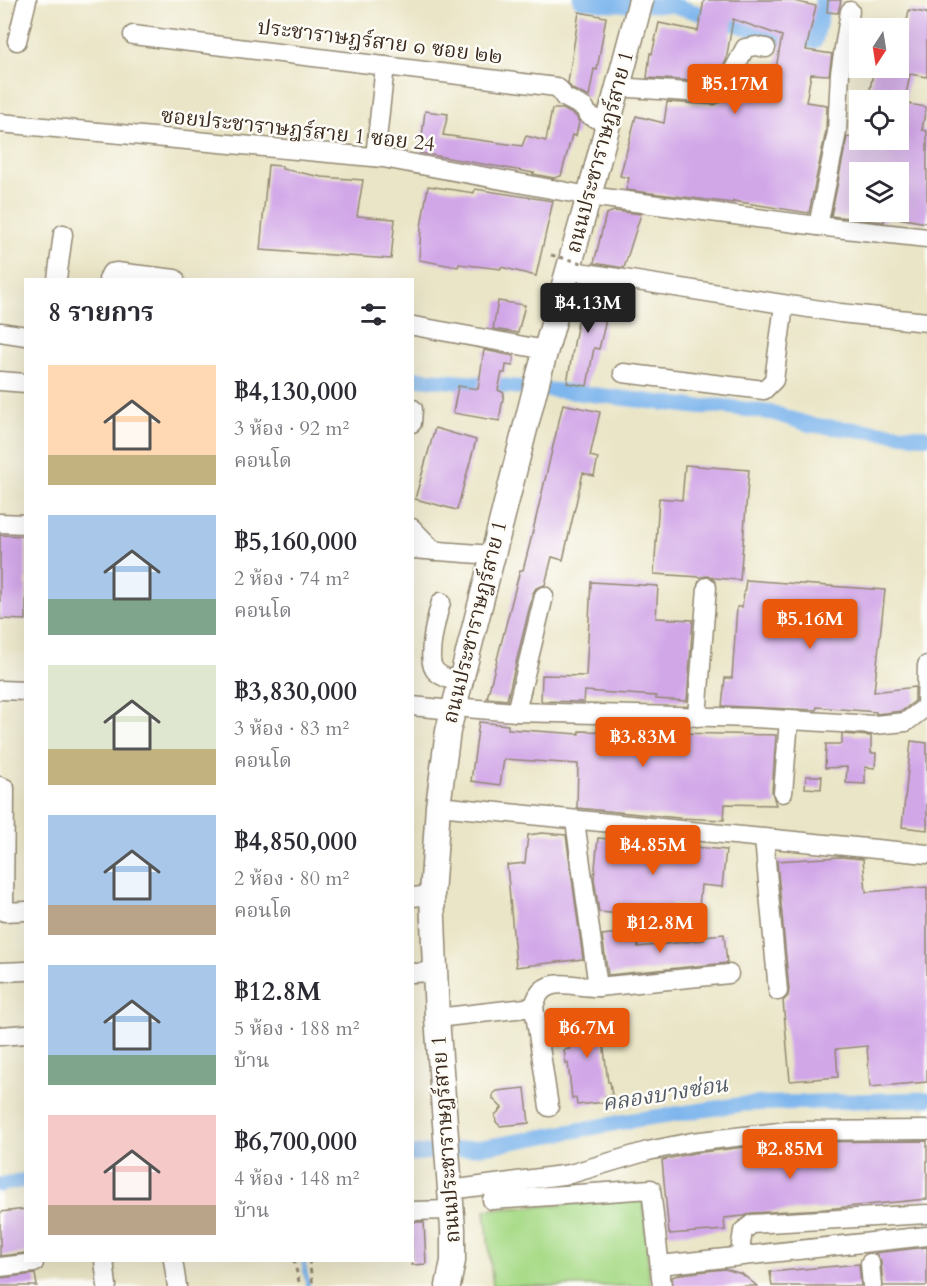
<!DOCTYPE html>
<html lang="th">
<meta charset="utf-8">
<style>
body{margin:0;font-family:Cardo,"Noto Serif Thai",serif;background:#f2f2f3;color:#2b2b33;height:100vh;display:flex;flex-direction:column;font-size:22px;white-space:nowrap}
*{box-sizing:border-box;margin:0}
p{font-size:20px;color:#7c7c81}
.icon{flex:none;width:33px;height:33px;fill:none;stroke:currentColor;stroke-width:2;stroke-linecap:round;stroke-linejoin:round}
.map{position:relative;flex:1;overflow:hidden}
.details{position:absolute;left:24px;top:278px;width:390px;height:984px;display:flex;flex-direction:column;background:#fff;border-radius:0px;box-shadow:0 6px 24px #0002}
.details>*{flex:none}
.needle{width:39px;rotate:192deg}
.controls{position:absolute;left:849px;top:18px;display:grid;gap:12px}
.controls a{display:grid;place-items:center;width:60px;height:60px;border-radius:0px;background:#fff;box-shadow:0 6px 24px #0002;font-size:30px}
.price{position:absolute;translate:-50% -51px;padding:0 14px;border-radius:6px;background:#ea580c;color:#fff;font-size:20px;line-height:39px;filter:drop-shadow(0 2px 3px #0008)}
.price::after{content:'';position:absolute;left:50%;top:36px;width:18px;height:14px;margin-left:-9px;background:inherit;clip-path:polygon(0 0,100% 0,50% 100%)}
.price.active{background:#222;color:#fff}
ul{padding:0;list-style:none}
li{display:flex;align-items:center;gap:18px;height:150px;padding:0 24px}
li span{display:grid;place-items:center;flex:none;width:168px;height:120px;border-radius:0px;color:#555}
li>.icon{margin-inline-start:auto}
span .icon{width:72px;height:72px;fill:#fffc;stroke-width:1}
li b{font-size:26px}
h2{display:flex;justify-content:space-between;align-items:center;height:72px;padding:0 24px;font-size:26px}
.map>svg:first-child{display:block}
</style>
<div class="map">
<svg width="927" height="1286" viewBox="0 0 927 1286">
<rect width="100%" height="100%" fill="#fdfcf7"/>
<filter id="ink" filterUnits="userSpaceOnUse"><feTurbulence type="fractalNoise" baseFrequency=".0167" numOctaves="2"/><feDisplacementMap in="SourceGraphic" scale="12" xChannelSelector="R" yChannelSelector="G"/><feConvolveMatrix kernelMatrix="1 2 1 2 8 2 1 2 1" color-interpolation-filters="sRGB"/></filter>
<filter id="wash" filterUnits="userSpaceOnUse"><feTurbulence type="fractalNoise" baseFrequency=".008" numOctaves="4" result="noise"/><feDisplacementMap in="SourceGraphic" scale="24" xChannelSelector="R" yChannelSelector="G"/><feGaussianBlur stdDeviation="1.35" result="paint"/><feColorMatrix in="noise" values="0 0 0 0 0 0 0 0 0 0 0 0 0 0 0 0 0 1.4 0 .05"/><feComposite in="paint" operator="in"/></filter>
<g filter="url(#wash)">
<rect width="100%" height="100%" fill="#eae5c6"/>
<!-- green -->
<path fill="#a9db89" stroke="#728254" stroke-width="1.5" d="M 643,1199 L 650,1286 L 493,1286 L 485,1210 Z"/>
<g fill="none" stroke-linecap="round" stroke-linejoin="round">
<!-- stream -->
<path stroke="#7db5ed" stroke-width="4.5" d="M 303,1260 L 308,1286"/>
<!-- canal -->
<g stroke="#7db5ed" stroke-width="15">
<path d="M 580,0 L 609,4 L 672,5 L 784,39 L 815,41 L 821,16 L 822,0"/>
<path d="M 412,378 L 563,391 L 697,407 L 720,406 L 773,413 L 811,425 L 927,437"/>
<path d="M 412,1154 L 490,1146 L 634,1120 L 744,1104 L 927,1099"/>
<path d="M 0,1185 L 26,1180"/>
</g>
</g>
<g id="blocks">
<!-- building -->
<g fill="#d2a7e8">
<path d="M 704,0 L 789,0 L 816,6 L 806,50 L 832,54 L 829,75 L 811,74 L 806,102 L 827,105 L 826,131 L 809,213 L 733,201 L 733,203 L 626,190 L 629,178 L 620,176 L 636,116 L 664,123 L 667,102 L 715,105 L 727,99 L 740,82 L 772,89 L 782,36 L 733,19 L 726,61 L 712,82 L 647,78 L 650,53 L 652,54 L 659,23 L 698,31 Z"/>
<path d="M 828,0 L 841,0 L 838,13 L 827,12 Z"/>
<path d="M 909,10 L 927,13 L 927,77 L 910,74 L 905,100 L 868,100 L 874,68 L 898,68 Z"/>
<path d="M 579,12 L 606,17 L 597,70 L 594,69 L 589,97 L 572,89 L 568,83 Z"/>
<path d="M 898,102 L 926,107 L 922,130 L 927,131 L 927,223 L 898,218 L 898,172 L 860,172 L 860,212 L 886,212 L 884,222 L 831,216 L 847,137 L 898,145 Z"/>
<path d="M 552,109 L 563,109 L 576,116 L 579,122 L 576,136 L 572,135 L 561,176 L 554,178 L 533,174 L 534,173 L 420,153 L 425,111 L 448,114 L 443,135 L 522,146 L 526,136 L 546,141 Z"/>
<path d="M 268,165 L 282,166 L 282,169 L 322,177 L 363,180 L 357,216 L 395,219 L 391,259 L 260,250 Z"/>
<path d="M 428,186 L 474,193 L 475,189 L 553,201 L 536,276 L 501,267 L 501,269 L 459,264 L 458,267 L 419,260 L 421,227 Z"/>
<path d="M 614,211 L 641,214 L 624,268 L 594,263 L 606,214 Z"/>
<path d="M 587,285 L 609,288 L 605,324 L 599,349 L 594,348 L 587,386 L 567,383 L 578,321 Z"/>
<path d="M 498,301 L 525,305 L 518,333 L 493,329 Z"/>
<path d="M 484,350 L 514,356 L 513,366 L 506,365 L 505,373 L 502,373 L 498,390 L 504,393 L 499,421 L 453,413 L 458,386 L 478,389 Z"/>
<path d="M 563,404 L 600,412 L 590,456 L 598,458 L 594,476 L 583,473 L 563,560 L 552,557 L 545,585 L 536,588 L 533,593 L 507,700 L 487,698 L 520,570 L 523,570 L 530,543 Z"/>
<path d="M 435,428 L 476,440 L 457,510 L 415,499 Z"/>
<path d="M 685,465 L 749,470 L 740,580 L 714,578 L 707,576 L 701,577 L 654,574 L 659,498 L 682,500 Z"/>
<path d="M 0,535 L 26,536 L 26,620 L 0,619 Z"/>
<path d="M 746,580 L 885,590 L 874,692 L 915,687 L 915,701 L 902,711 L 876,714 L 876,712 L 817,707 L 816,710 L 722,706 L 725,678 L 732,678 L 737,607 L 742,607 Z"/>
<path d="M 591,582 L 658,586 L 656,618 L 693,620 L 687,701 L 656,699 L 656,696 L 585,691 L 584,702 L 541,701 L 542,675 L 586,676 Z"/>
<path d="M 479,722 L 508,725 L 508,729 L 579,734 L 579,731 L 776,735 L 772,792 L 776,805 L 725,804 L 724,820 L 679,818 L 577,808 L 578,764 L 504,759 L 500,785 L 471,781 Z"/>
<path d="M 842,734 L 871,736 L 871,753 L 876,753 L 875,768 L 865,767 L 865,784 L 846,783 L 847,767 L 825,768 L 826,744 L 842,744 Z"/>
<path d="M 911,741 L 927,743 L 927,830 L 902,827 Z"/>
<path d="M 806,776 L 822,776 L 821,789 L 805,788 Z"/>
<path d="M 542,833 L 566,835 L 583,959 L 516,967 L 507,865 L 525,863 L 528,835 Z"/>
<path d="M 598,838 L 726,850 L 722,887 L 701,885 L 699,907 L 671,904 L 669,918 L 599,912 L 594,878 Z"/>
<path d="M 840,857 L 863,859 L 866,892 L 927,887 L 927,1082 L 870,1087 L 867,1046 L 836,1049 L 838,1077 L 790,1081 L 783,1001 L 788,996 L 789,990 L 777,861 Z"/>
<path d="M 636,931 L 638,947 L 704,940 L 704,936 L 724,934 L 727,963 L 608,975 L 602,935 Z"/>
<path d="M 596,1012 L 597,1018 L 600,1017 L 608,1082 L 610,1082 L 612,1095 L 605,1096 L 606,1102 L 577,1105 L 576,1098 L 572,1098 L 568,1063 L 566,1064 L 564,1050 L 570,1049 L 566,1015 Z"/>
<path d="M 525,1088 L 529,1123 L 500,1126 L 496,1122 L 495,1115 L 502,1108 L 493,1099 L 493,1094 L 497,1091 Z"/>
<path d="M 927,1141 L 927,1199 L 825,1209 L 751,1213 L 744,1216 L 724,1218 L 725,1230 L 669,1234 L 662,1160 L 694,1153 L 788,1142 Z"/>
<path d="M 26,1209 L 26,1253 L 0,1256 L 0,1212 Z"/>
<path d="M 412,1222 L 424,1222 L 426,1264 L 412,1265 Z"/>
<path d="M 927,1247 L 927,1286 L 883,1286 L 881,1261 L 875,1253 Z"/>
<path d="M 859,1264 L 861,1286 L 772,1286 L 770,1272 Z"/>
<path d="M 725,1269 L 742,1274 L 757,1286 L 673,1286 L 672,1277 L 681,1274 Z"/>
<path d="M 35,1274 L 37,1286 L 0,1286 L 0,1278 Z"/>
</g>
</g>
</g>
<g filter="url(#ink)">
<use href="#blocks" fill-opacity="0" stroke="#928872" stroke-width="1.5"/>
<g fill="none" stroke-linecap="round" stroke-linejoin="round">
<!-- minor casing -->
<g stroke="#928872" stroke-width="21">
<g id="minor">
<path d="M 133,35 L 556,87 L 560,90 L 564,97 L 585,108 L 587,114 L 607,124"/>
<path d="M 17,41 L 27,0"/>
<path d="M 617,87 L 715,94 C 727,87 738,61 745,48 L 756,46 L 766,48"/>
<path d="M 0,123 L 383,158 L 589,196 L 818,226 L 927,238"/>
<path d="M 375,157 L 385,66"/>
<path d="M 818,226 L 837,132 L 840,73 L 850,11"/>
<path d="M 567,270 L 840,313 L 927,322"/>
<path d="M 57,279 L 63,234"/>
<path d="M 108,279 L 111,273 L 116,272 L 175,279"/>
<path d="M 414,326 L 546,350"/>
<path d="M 0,332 L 26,336"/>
<path d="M 623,373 L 764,390 L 774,380 L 784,305"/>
<path d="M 0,381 L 26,383"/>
<path d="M 412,423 L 413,409"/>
<path d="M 0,523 L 26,524"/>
<path d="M 412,528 L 434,551"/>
<path d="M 412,549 L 492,555"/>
<path d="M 441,602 C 437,616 426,657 434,669 C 439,677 451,679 459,683"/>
<path d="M 0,690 L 26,691"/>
<path d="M 412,706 L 452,710"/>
<path d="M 926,706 L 927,665"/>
<path d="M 453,707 L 516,712 L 755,718 L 874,725 L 906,722 L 927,706"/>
<path d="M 516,712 L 544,596"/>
<path d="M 697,717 L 707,587"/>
<path d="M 0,786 L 5,788 L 5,792 L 4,912 L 26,911"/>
<path d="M 783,793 L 789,720"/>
<path d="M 438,806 L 927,854"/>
<path d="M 575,821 L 598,987"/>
<path d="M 764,839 L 778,991"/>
<path d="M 412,897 L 432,895"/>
<path d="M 0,972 L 26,971"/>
<path d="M 412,973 L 435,972"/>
<path d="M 534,1007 C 541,972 573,988 598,987 L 729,974"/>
<path d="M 437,1018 L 534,1007 L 549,1107"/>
<path d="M 0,1036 L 26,1034"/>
<path d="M 450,1190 L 570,1174 L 648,1151 L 692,1142 L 787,1131 L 927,1130"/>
<path d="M 492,1200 L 651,1189 L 662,1286"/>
<path d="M 412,1211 L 451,1210"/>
<path d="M 741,1244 L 743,1231 L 752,1224 L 927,1214"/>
<path d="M 104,1260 L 107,1286"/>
<path d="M 173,1260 L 177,1286"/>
<path d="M 870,1263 L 872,1286"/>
<path d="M 660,1265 L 927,1236"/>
<path d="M 0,1267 L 34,1263"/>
</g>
</g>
<!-- major casing -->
<g stroke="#928872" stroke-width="27">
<path id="major" d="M 448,1286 L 453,1261 L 453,1229 L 437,1018 L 432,895 L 438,806 L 448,731 L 538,378 L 589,196 L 641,0"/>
</g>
<!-- path -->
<g stroke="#928872" stroke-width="3" stroke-dasharray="4.5 4.5" stroke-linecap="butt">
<path d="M 294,1260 L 300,1286"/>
<path d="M 309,1260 L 313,1286"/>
</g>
<!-- minor -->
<use href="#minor" stroke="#fff" stroke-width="18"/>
<!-- major -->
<use href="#major" stroke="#fff" stroke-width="24"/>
<!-- path-bridge -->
<path stroke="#928872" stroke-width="3" stroke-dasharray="4.5 4.5" stroke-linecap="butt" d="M 551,255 L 586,264"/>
</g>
</g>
<g text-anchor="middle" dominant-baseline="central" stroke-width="5" stroke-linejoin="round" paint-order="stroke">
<!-- street labels -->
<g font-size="21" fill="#3b2a1e" stroke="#fdfcf7">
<text transform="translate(380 42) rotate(7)">ประชาราษฎร์สาย ๑ ซอย ๒๒</text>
<text transform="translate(298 130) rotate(6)">ซอยประชาราษฎร์สาย 1 ซอย 24</text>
<text transform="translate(600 152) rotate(-75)">ถนนประชาราษฎร์สาย 1</text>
<text transform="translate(475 622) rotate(-76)">ถนนประชาราษฎร์สาย 1</text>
<text transform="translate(446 1139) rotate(-94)">ถนนประชาราษฎร์สาย 1</text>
</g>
<!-- water labels -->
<g font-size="22" font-style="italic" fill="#525b66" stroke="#fdfcf7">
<text transform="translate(665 1094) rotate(-9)">คลองบางซ่อน</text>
</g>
</g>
</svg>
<div class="controls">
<a><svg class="needle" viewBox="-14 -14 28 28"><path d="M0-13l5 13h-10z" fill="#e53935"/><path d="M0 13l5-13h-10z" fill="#7c7c81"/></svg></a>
<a><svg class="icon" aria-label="locate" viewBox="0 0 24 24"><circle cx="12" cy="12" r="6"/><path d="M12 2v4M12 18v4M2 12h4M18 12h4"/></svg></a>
<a><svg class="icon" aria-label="layers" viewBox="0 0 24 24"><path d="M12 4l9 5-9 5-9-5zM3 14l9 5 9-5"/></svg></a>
</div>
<b class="price" style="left:735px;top:115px">฿5.17M</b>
<b class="price active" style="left:588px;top:334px">฿4.13M</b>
<b class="price" style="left:810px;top:650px">฿5.16M</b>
<b class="price" style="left:643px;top:768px">฿3.83M</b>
<b class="price" style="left:653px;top:876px">฿4.85M</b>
<b class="price" style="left:660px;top:954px">฿12.8M</b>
<b class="price" style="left:587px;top:1059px">฿6.7M</b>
<b class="price" style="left:790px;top:1180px">฿2.85M</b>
<section class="details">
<h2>8 รายการ<svg class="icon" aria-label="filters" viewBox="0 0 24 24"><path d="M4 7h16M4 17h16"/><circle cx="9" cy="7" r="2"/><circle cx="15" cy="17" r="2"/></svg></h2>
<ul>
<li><span style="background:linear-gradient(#ffd9b3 75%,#c2b280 0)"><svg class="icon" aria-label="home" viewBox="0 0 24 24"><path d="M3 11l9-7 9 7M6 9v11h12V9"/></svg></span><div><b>฿4,130,000</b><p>3 ห้อง · 92 m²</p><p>คอนโด</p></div></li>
<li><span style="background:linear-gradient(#a9c7e8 70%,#7fa58c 0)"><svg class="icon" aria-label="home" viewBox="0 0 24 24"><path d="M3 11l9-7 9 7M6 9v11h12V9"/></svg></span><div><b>฿5,160,000</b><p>2 ห้อง · 74 m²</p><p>คอนโด</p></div></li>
<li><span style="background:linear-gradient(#dfe7d0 70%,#c2b280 0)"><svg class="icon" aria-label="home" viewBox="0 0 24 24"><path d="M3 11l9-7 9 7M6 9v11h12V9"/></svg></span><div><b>฿3,830,000</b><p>3 ห้อง · 83 m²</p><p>คอนโด</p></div></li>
<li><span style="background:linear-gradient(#a9c7e8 75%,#b9a48a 0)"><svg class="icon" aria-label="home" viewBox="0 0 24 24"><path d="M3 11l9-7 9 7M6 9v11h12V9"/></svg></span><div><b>฿4,850,000</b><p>2 ห้อง · 80 m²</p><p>คอนโด</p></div></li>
<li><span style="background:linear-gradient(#a9c7e8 75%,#7fa58c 0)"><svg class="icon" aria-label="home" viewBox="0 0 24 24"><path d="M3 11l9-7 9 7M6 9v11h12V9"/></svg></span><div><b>฿12.8M</b><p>5 ห้อง · 188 m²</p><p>บ้าน</p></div></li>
<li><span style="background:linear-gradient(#f6c9c9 75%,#b9a48a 0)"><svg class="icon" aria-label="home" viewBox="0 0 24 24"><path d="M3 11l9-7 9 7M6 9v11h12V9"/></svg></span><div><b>฿6,700,000</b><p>4 ห้อง · 148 m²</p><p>บ้าน</p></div></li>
</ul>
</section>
</div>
